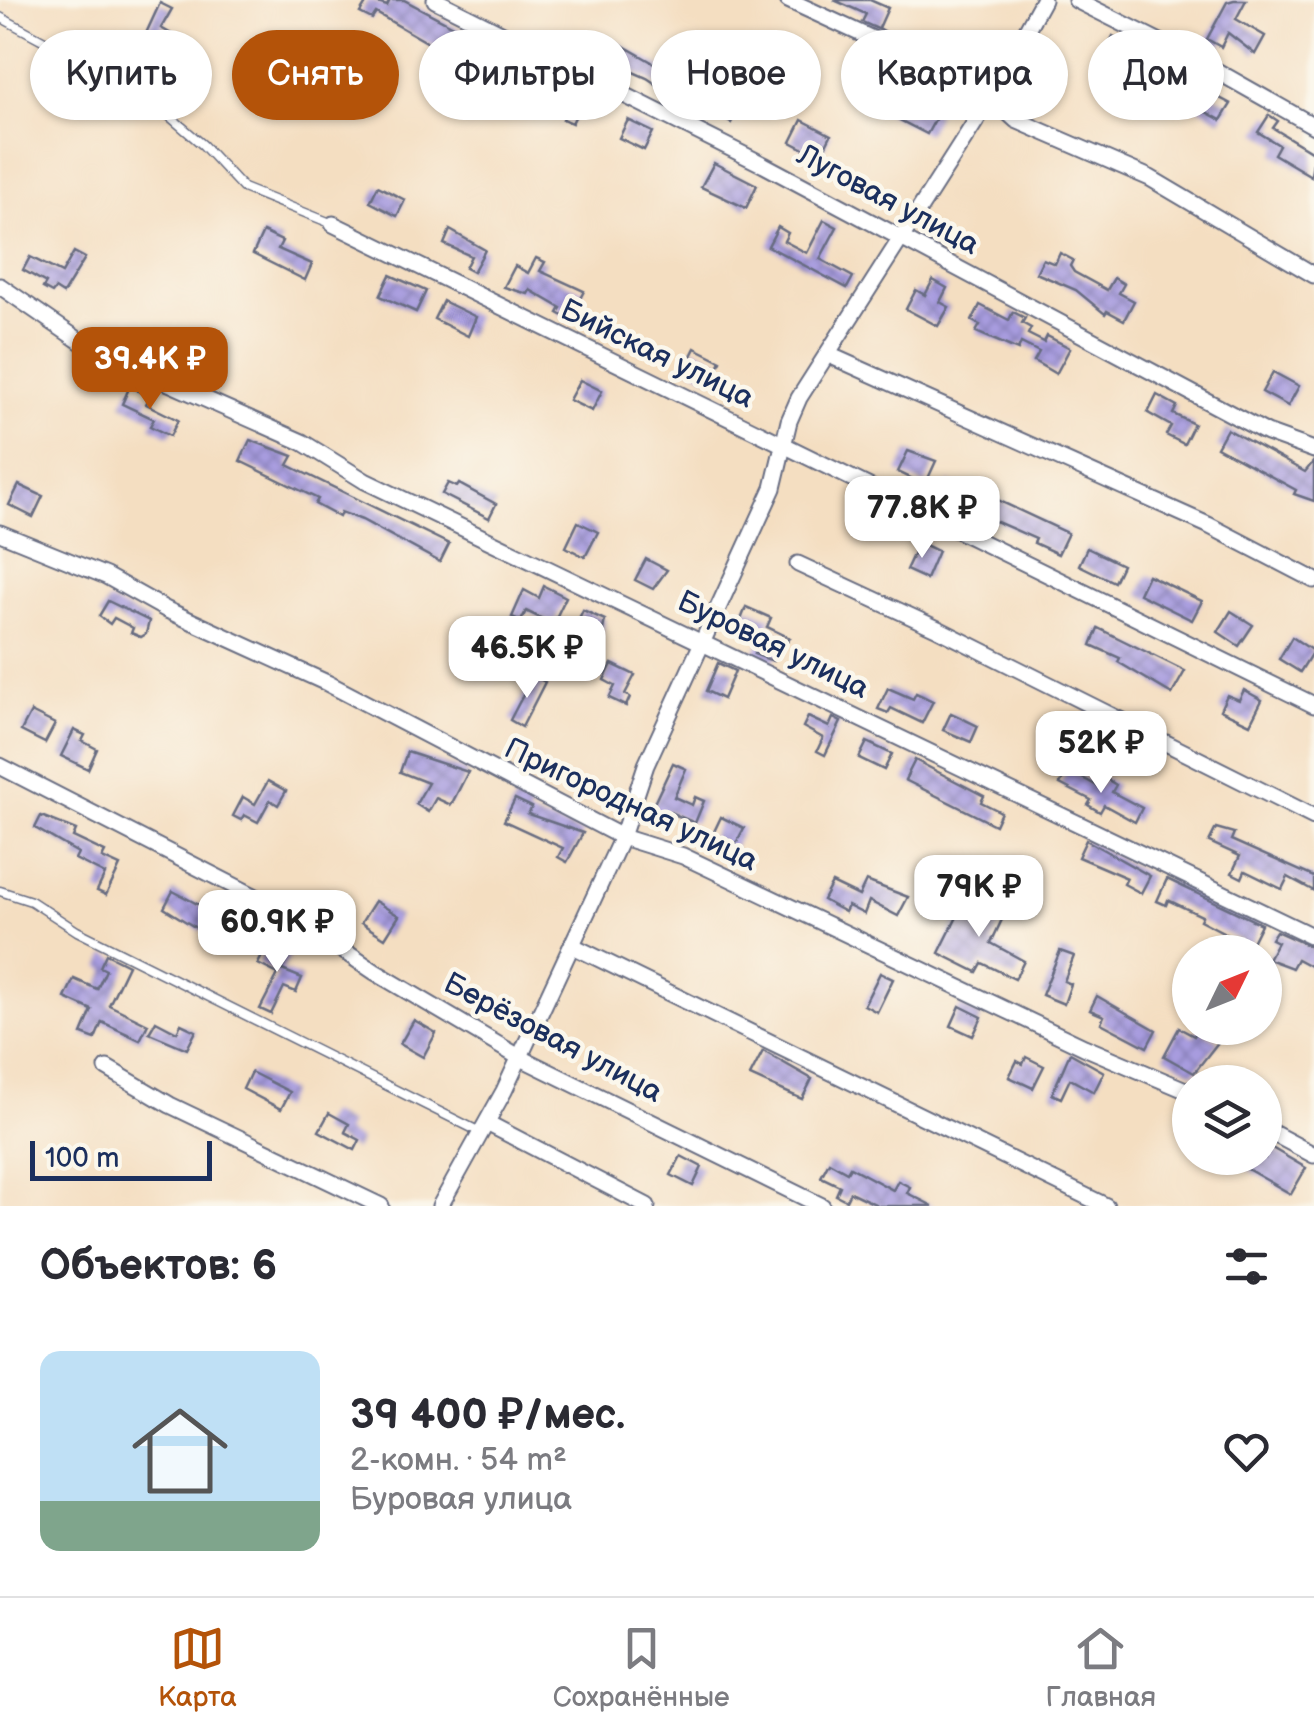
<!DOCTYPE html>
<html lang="ru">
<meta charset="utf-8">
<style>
body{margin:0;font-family:"Balsamiq Sans",sans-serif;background:#f2f2f3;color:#2b2b33;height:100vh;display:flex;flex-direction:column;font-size:38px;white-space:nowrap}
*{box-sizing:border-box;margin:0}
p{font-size:32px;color:#7c7c81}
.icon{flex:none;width:55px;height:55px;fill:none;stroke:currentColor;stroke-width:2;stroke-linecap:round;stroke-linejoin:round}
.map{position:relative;height:1206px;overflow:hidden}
.side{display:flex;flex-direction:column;background:#fff;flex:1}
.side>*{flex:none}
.top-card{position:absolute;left:30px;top:30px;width:1255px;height:90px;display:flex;gap:20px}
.needle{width:65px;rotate:47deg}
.buttons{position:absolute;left:1172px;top:935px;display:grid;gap:20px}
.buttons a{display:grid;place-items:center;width:110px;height:110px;border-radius:50%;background:#fff;box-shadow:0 2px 8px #0004;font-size:50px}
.scale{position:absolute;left:30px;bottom:25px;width:182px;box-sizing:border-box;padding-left:10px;border:5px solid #1b2f5e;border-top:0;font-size:28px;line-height:35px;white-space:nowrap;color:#1b2f5e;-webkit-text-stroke:8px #fbf7ec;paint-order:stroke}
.price{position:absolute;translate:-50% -85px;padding:0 22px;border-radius:20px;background:#fff;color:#222;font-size:32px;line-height:65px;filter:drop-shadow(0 2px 5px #0008)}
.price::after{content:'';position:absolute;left:50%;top:60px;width:30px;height:22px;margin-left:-15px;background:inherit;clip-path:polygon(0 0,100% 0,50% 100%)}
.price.on{background:#b45309;color:#fff}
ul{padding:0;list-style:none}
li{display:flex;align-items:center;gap:30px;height:250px;padding:0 40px}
li span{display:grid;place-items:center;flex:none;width:280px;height:200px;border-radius:20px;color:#555}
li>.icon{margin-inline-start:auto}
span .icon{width:120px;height:120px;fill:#fffc;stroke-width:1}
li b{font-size:42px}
h2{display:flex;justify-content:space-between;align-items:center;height:120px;padding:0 40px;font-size:42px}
.tag{padding:0 35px;border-radius:45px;background:#fff;box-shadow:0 2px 8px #0004;font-size:35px;line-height:90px}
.tag.on{background:#b45309;color:#fff}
.dock{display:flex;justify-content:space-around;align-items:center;height:140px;border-top:2px solid #e1e1e2;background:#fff;font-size:28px;color:#7c7c81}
.dock a{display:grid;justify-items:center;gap:5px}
.dock .on{color:#b45309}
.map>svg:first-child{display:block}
</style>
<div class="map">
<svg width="1314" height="1206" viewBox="0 0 1314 1206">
<defs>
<pattern id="building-cross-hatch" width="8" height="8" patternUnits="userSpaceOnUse" patternTransform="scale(2.5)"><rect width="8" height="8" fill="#a89cdf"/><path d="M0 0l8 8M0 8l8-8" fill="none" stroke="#8880b8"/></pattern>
</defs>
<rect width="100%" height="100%" fill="#fbf7ec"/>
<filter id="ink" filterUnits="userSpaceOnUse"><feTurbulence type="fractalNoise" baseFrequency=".01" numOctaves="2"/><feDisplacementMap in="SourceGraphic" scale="20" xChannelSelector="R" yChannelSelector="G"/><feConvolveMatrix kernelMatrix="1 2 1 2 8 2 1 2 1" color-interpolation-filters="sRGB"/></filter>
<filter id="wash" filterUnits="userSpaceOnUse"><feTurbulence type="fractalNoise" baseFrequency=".0048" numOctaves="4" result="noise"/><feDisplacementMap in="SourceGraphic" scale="40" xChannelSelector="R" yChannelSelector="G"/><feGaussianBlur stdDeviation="2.25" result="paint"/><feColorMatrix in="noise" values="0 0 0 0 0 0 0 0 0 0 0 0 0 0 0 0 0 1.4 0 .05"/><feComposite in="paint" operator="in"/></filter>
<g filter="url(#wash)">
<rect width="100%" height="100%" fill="#f4dec1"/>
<g id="blocks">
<!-- building -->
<g fill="url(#building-cross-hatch)">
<path d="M 368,0 L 387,6 L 390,0 L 404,0 L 476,38 L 474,41 L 489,48 L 480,67 L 467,60 L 465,64 L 376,13 L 372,19 L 360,13 Z"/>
<path d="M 834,0 L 870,0 L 888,8 L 879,28 L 891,35 L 862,22 L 866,14 Z"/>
<path d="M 1234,0 L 1246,0 L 1236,19 L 1265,36 L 1255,54 L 1228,33 L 1221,47 L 1207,39 L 1227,2 Z"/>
<path d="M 160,3 L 172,9 L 161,28 L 182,40 L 177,49 L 156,37 L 144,60 L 136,55 Z"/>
<path d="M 1113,36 L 1165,66 L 1156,83 L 1121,63 L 1118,70 L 1100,60 Z"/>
<path d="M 615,41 L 699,89 L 689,109 L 668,100 L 671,94 L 647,78 L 606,60 Z"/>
<path d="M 543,80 L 582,103 L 572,123 L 563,119 L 567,110 L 536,93 Z"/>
<path d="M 1193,84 L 1231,104 L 1221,120 L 1184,100 Z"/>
<path d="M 727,87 L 745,96 L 731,123 L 713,113 Z"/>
<path d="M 914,102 L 938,114 L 927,134 L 884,112 L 889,103 L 908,114 Z"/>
<path d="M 1269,115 L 1278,121 L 1273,128 L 1314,153 L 1311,176 L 1274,154 L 1279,145 L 1258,132 Z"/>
<path d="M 628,120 L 653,132 L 644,150 L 619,138 Z"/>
<path d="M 802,120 L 831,135 L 820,157 L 791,142 Z"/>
<path d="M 714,163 L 757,185 L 746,208 L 701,187 Z"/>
<path d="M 378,186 L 405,200 L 397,216 L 370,202 Z"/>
<path d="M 824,220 L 837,227 L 820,259 L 853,277 L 847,288 L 768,246 L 778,227 L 788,233 L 784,241 L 807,253 Z"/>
<path d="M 450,230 L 485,250 L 473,272 L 465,268 L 471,256 L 444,244 Z"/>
<path d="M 263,232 L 282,241 L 278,249 L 312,264 L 305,280 L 253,254 Z"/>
<path d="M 74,252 L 85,258 L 63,294 L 55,289 L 52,293 L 43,288 L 46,283 L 23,270 L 30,257 L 62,273 Z"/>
<path d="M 1060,253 L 1073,260 L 1070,266 L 1074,272 L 1107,290 L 1114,278 L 1124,284 L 1119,293 L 1134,301 L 1124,320 L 1107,311 L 1105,314 L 1076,290 L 1036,273 L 1043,259 L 1055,264 Z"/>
<path d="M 536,258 L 545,262 L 540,271 L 584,291 L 569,319 L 558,313 L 561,308 L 530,290 L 528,294 L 504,287 L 515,266 L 528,273 Z"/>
<path d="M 390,275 L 426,291 L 416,312 L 380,296 Z"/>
<path d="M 933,280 L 947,288 L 940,302 L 949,307 L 938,326 L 906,309 L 916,290 L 925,295 Z"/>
<path d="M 443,301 L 476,317 L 468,336 L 434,319 Z"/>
<path d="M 980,305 L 1009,320 L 1013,312 L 1025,318 L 1022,323 L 1031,328 L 1028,334 L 1044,342 L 1047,336 L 1070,348 L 1056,374 L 1034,361 L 1039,352 L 1021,343 L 1018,350 L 976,332 L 980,325 L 972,321 Z"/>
<path d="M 695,348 L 721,361 L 712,379 L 686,366 Z"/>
<path d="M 1273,372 L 1299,386 L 1288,406 L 1262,392 Z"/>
<path d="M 580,380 L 602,391 L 592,411 L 569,400 Z"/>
<path d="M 130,386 L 149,398 L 146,404 L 178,420 L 170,436 L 150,426 L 154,419 L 122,404 Z"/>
<path d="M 1157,395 L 1177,406 L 1173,414 L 1194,424 L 1184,444 L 1166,435 L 1171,426 L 1148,413 Z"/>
<path d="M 1227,429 L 1305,472 L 1314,461 L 1314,501 L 1294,494 L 1296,490 L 1217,447 Z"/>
<path d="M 250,440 L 293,456 L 288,465 L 449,544 L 440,562 L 362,520 L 341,512 L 339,517 L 315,504 L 318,499 L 240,461 Z"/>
<path d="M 908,451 L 936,461 L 925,485 L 898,472 Z"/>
<path d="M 949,482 L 972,494 L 974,489 L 1068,533 L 1058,554 L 1034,543 L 1036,539 L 942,498 Z"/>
<path d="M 448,483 L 457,487 L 459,484 L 496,504 L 489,518 L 442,494 Z"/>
<path d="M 19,485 L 43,496 L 33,517 L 9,505 Z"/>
<path d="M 578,522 L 598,532 L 585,557 L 566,547 Z"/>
<path d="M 919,542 L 938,551 L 926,579 L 906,570 Z"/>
<path d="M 1087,548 L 1122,565 L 1114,582 L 1079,565 Z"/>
<path d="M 646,559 L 667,570 L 653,589 L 635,580 Z"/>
<path d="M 1148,575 L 1202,601 L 1192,620 L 1139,594 Z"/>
<path d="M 544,586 L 566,597 L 553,624 L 526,611 L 521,621 L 512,617 L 524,590 L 539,598 Z"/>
<path d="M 108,601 L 149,621 L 146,634 L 141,637 L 131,633 L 133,628 L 114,618 L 110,624 L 99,616 Z"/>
<path d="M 746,607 L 771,618 L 767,627 L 790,638 L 773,661 L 754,654 L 763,635 L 739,625 Z"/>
<path d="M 583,610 L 605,620 L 601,639 L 595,641 L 573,631 Z"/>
<path d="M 1231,611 L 1253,625 L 1239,646 L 1218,632 Z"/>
<path d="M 1098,628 L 1185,671 L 1172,694 L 1118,662 L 1120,658 L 1091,645 Z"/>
<path d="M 1292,637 L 1313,651 L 1300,672 L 1279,659 Z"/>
<path d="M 718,663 L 735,671 L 723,699 L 706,691 Z"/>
<path d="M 612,664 L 635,675 L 625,694 L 630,697 L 626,706 L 609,698 L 615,686 L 604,680 Z"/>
<path d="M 533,676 L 545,682 L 522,727 L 510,720 Z"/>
<path d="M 888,688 L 913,699 L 916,693 L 933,701 L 922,723 L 891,708 L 888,713 L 878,709 Z"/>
<path d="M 1244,690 L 1262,700 L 1250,724 L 1220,710 L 1227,695 L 1239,700 Z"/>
<path d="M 31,712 L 55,724 L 45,743 L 21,731 Z"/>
<path d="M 951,713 L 978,726 L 971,742 L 943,730 Z"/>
<path d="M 808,717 L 829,727 L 833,718 L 841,722 L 825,755 L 817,751 L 823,738 L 803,727 Z"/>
<path d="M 74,730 L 85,735 L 82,741 L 97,749 L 88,769 L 61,756 Z"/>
<path d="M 867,742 L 892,754 L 884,770 L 859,758 Z"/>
<path d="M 407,752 L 468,772 L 451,805 L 436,798 L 428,812 L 416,804 L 428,783 L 400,772 Z"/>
<path d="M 915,760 L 984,796 L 981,802 L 1001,812 L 995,825 L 905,780 Z"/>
<path d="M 673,763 L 686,769 L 674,797 L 692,805 L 695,797 L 704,801 L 695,823 L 667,811 L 663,821 L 649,814 Z"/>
<path d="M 1068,770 L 1099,787 L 1105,778 L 1116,785 L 1112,792 L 1142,808 L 1135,822 L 1104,805 L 1100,812 L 1088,805 L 1091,800 L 1060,784 Z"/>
<path d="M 268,781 L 286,791 L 278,805 L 270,800 L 258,822 L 244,815 L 241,820 L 233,816 L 243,797 L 255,804 Z"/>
<path d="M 515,799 L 532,807 L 528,814 L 583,833 L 567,862 L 558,857 L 563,848 L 504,821 Z"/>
<path d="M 41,816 L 76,830 L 73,837 L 105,852 L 102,858 L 120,866 L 106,895 L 97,891 L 105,874 L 75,859 L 78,853 L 35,828 Z"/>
<path d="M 721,817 L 744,828 L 733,849 L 711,838 Z"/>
<path d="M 1216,828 L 1234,833 L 1231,840 L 1314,877 L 1314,891 L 1288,877 L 1282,889 L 1245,871 L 1242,878 L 1232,873 L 1240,856 L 1209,842 Z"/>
<path d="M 1086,840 L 1150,876 L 1141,893 L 1124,884 L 1127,878 L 1078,857 Z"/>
<path d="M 1167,879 L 1261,924 L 1250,946 L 1200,920 L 1202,916 L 1168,900 L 1166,905 L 1157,901 Z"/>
<path d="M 866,881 L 908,897 L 898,916 L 869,901 L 864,914 L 848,906 L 845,912 L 823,900 L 832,883 L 859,896 Z"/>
<path d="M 173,891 L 203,907 L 206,900 L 221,908 L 219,912 L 227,916 L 219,931 L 205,923 L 201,931 L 164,908 Z"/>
<path d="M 968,895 L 1005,913 L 991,943 L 1024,961 L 1015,979 L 982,963 L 977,972 L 939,953 Z"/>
<path d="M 375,901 L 399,916 L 385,938 L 361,923 Z"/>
<path d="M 1276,931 L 1314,948 L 1314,968 L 1297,959 L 1292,968 L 1268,959 L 1277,942 L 1271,939 Z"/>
<path d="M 269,942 L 291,953 L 282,970 L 302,978 L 296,992 L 284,987 L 271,1014 L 260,1009 L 278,974 L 258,964 Z"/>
<path d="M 1060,951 L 1074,956 L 1064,981 L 1071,984 L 1064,1004 L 1042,995 Z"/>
<path d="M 106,954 L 128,965 L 109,1005 L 148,1024 L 140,1040 L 102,1022 L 95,1039 L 82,1034 L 92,1010 L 65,998 L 74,979 L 97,989 L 106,970 L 100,967 Z"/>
<path d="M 880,973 L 893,979 L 877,1012 L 864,1005 Z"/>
<path d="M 1097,996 L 1156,1030 L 1147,1047 L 1101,1023 L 1104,1016 L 1090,1010 Z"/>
<path d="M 960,1006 L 982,1017 L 973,1036 L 951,1026 Z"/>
<path d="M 414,1020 L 436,1033 L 423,1057 L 400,1044 Z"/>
<path d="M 156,1021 L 177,1032 L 181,1024 L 196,1031 L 187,1049 L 149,1033 Z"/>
<path d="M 1179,1028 L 1194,1036 L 1198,1029 L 1219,1041 L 1194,1073 L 1164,1056 Z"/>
<path d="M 763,1051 L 812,1079 L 802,1099 L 750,1076 Z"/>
<path d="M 1070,1053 L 1104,1072 L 1094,1092 L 1070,1079 L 1061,1098 L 1052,1094 Z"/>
<path d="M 1026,1057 L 1044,1066 L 1033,1088 L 1009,1077 L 1017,1061 L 1023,1064 Z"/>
<path d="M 251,1072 L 290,1092 L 281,1109 L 243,1089 Z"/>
<path d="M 329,1113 L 349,1124 L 345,1132 L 360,1140 L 355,1150 L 319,1131 Z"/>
<path d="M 1265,1144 L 1306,1168 L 1291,1194 L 1228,1158 L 1265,1158 Z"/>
<path d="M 681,1156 L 702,1167 L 693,1186 L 671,1175 Z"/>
<path d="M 829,1162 L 847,1172 L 850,1167 L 893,1190 L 898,1181 L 910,1187 L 907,1193 L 933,1206 L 879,1206 L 850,1192 L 846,1200 L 836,1195 L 840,1186 L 821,1177 Z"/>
</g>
</g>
</g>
<g filter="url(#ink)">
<use href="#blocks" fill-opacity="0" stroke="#676c81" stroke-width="2.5"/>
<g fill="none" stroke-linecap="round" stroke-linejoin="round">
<!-- lane casing -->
<g stroke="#676c81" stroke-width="11">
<g id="lane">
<path d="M 0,17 L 145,95 L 203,145 L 243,188 L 333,224"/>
<path d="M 0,891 L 31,901 L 77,931 L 482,1133"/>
</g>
</g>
<!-- street casing -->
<g stroke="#676c81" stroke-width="19">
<g id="street">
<path d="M 435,0 L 764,165 L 1267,433 L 1314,450"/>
<path d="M 788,0 L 983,90 L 1016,120 L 1150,178 L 1314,275"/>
<path d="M 1076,0 L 1206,65 L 1314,126"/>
<path d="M 333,224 L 1314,705"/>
<path d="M 0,286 L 90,348 L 302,442 L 365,481 L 1314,937"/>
<path d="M 829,355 L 1208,525 L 1314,580"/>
<path d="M 0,533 L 106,576 L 167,610 L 327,683 L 622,837 L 683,856 L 1084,1047 L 1190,1092"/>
<path d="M 798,564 L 938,629 L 1314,817"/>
<path d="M 0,766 L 289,914 L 375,972 L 519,1057 L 822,1206"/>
<path d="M 573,946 L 1106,1206"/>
<path d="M 107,1068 L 170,1105 L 381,1206"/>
<path d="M 487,1123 L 647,1206"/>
<path d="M 1265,1129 L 1314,1155"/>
<path d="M 440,1206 L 504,1091 L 622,837 L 646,765 L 773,488 L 789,421 L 799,398 L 979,116 L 984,103 L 983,90 L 1008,64 L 1043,0"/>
</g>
</g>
<!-- lane -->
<use href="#lane" stroke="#fff" stroke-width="8"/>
<!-- street -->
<use href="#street" stroke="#fff" stroke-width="15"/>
</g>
</g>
<g text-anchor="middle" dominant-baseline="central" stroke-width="9" stroke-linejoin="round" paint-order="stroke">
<!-- street labels -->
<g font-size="30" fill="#1b2f5e" stroke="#fbf7ec">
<text transform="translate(888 200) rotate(28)">Луговая улица</text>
<text transform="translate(657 354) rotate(26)">Бийская улица</text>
<text transform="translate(773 645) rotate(26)">Буровая улица</text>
<text transform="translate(631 805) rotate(25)">Пригородная улица</text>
<text transform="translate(553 1038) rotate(28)">Берёзовая улица</text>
</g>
</g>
</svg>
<div class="buttons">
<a><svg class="needle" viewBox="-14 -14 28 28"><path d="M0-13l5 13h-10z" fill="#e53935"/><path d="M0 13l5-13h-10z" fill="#7c7c81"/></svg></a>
<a><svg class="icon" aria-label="layers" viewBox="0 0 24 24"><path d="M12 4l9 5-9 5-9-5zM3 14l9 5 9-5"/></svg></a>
</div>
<div class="scale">100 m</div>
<b class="price on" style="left:150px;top:412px">39.4K ₽</b>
<b class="price" style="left:922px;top:561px">77.8K ₽</b>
<b class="price" style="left:527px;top:701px">46.5K ₽</b>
<b class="price" style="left:1101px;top:796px">52K ₽</b>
<b class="price" style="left:979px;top:940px">79K ₽</b>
<b class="price" style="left:277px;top:975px">60.9K ₽</b>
<div class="top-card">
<a class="tag">Купить</a>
<a class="tag on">Снять</a>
<a class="tag">Фильтры</a>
<a class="tag">Новое</a>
<a class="tag">Квартира</a>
<a class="tag">Дом</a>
</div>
</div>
<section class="side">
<h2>Объектов: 6<svg class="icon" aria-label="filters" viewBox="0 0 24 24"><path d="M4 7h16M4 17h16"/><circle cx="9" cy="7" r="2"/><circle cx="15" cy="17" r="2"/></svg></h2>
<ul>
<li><span style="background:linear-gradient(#bfe0f5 75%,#7fa58c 0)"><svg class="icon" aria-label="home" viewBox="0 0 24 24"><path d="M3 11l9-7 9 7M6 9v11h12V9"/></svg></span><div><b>39 400 ₽/мес.</b><p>2-комн. · 54 m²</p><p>Буровая улица</p></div><svg class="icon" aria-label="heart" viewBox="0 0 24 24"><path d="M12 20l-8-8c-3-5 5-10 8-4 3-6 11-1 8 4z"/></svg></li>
</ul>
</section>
<nav class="dock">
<a class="on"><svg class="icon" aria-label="map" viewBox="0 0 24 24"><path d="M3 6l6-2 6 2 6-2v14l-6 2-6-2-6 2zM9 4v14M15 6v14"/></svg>Карта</a>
<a><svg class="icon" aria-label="saved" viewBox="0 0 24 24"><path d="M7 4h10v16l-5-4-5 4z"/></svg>Сохранённые</a>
<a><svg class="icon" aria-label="home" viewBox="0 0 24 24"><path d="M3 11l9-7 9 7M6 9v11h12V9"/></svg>Главная</a>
</nav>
